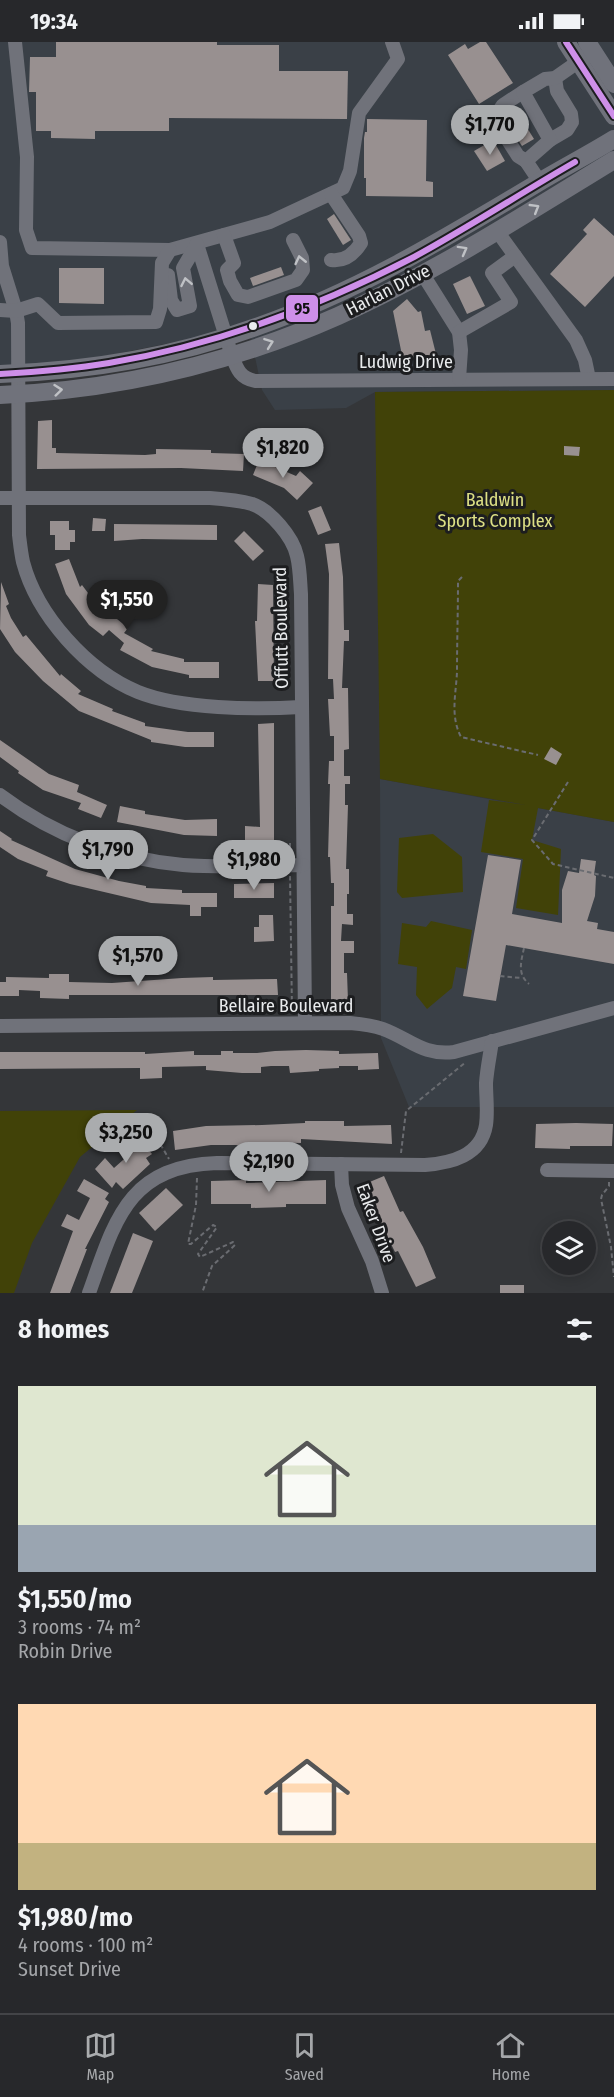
<!DOCTYPE html>
<meta charset="utf-8">
<style>
body{margin:0;font-family:"Fira Sans Condensed",sans-serif;background:#2f3033;color:#f1f3f6;height:100vh;display:flex;flex-direction:column;font-size:22px;white-space:nowrap}
*{box-sizing:border-box;margin:0}
p{font-size:20px;color:#a4a6a9}
.icon{flex:none;width:33px;height:33px;fill:none;stroke:currentColor;stroke-width:2;stroke-linecap:round;stroke-linejoin:round}
.map{position:relative;height:1251px;overflow:hidden}
.side{display:flex;flex-direction:column;background:#27282b;flex:1}
.side>*{flex:none}
.controls{position:absolute;left:542px;top:1179px;display:grid;gap:12px}
.controls a{display:grid;place-items:center;width:54px;height:54px;border-radius:50%;background:#27282b;box-shadow:0 3px 15px #0003,0 0 0 2px #434447;font-size:30px}
.price{position:absolute;translate:-50% -51px;padding:0 14px;border-radius:21px;background:#aaacae;color:#111;font-size:20px;line-height:39px;filter:drop-shadow(0 2px 3px #0008)}
.price::after{content:'';position:absolute;left:50%;top:36px;width:18px;height:14px;margin-left:-9px;background:inherit;clip-path:polygon(0 0,100% 0,50% 100%)}
.price.current{background:#222;color:#fff}
ul{padding:0;list-style:none}
li{display:grid;align-content:center;gap:12px;height:318px;padding:0 18px}
li span{display:grid;place-items:center;height:186px;border-radius:0px;color:#555}
li>.icon{margin-inline-start:auto}
span .icon{width:108px;height:108px;fill:#fffc;stroke-width:1}
li b{font-size:26px}
h2{display:flex;justify-content:space-between;align-items:center;height:72px;padding:0 18px;font-size:26px}
.status{display:flex;justify-content:space-between;align-items:center;height:42px;padding:0 30px;background:#27282b;direction:ltr}
.status svg{height:16px;fill:currentColor}
.tab-bar{display:flex;justify-content:space-around;align-items:center;height:84px;border-top:2px solid #434447;background:#27282b;font-size:16px;color:#a4a6a9}
.tab-bar a{display:grid;justify-items:center;gap:3px}
.tab-bar .current{color:#aaacae}
.map>svg:first-child{display:block}
</style>
<div class="status"><b>19:34</b><svg viewBox="0 0 49 12"><path d="M0 12V9h3v3zM5 12V6h3v6zM10 12V3h3v9zM15 12V0h3v12zM26 1h20v11H26zM47 4h2v5h-2z"/></svg></div>
<div class="map">
<svg width="614" height="1251" viewBox="0 0 614 1251">
<rect width="100%" height="100%" fill="#343639"/>
<!-- built -->
<g fill="#3a4047">
<path d="M 0,0 L 614,0 L 614,348 L 375,350 L 346,366 L 275,368 L 262,348 L 248,282 L 214,292 L 61,323 L 0,327 Z"/>
<path d="M 380,737 L 614,780 L 614,1065 L 409,1065 L 381,996 Z"/>
</g>
<!-- green -->
<g fill="#414208">
<path d="M 614,348 L 614,780 L 538,766 L 532,798 L 561,807 L 558,873 L 516,866 L 523,817 L 481,810 L 489,758 L 526,763 L 380,737 L 375,350 Z"/>
<path d="M 433,792 L 462,815 L 463,850 L 402,856 L 397,850 L 399,796 Z"/>
<path d="M 431,879 L 472,888 L 466,927 L 456,925 L 452,946 L 427,967 L 416,953 L 417,925 L 398,922 L 402,881 L 426,885 Z"/>
<path d="M 137,1068 L 80,1115 L 32,1201 L 14,1251 L 0,1251 L 0,1069 Z"/>
</g>
<!-- building -->
<g fill="#989090">
<path d="M 56,0 L 217,0 L 217,3 L 279,3 L 279,29 L 348,29 L 347,77 L 169,76 L 169,89 L 95,89 L 95,97 L 51,96 L 51,89 L 36,89 L 36,50 L 29,50 L 30,15 L 56,15 Z"/>
<path d="M 480,0 L 486,0 L 513,41 L 479,62 L 448,13 L 465,2 L 468,7 Z"/>
<path d="M 519,73 L 534,97 L 522,104 L 507,81 Z"/>
<path d="M 367,77 L 427,78 L 426,139 L 433,140 L 433,155 L 366,154 L 366,136 L 364,136 L 364,96 L 365,90 L 367,90 Z"/>
<path d="M 493,98 L 505,119 L 487,129 L 474,109 Z"/>
<path d="M 334,172 L 351,198 L 343,203 L 327,177 Z"/>
<path d="M 594,176 L 614,194 L 614,234 L 585,265 L 550,232 L 587,192 L 583,188 Z"/>
<path d="M 281,225 L 284,233 L 253,244 L 250,236 Z"/>
<path d="M 59,226 L 104,226 L 104,262 L 59,261 Z"/>
<path d="M 470,234 L 485,264 L 467,272 L 453,242 Z"/>
<path d="M 407,257 L 418,270 L 421,269 L 425,289 L 430,288 L 436,312 L 431,312 L 432,317 L 415,317 L 415,315 L 403,318 L 393,269 Z"/>
<path d="M 52,378 L 52,406 L 56,406 L 56,411 L 145,413 L 156,412 L 156,407 L 211,408 L 211,411 L 244,412 L 243,429 L 181,426 L 37,427 L 38,379 Z"/>
<path d="M 564,404 L 580,405 L 579,414 L 564,413 Z"/>
<path d="M 259,418 L 296,434 L 300,429 L 313,441 L 297,458 L 284,446 L 253,433 Z"/>
<path d="M 321,464 L 331,488 L 318,493 L 308,469 Z"/>
<path d="M 93,476 L 106,477 L 105,489 L 92,489 Z"/>
<path d="M 50,479 L 69,479 L 69,488 L 75,488 L 75,500 L 70,500 L 70,508 L 55,508 L 55,493 L 50,493 Z"/>
<path d="M 114,482 L 217,483 L 217,498 L 142,497 L 114,499 Z"/>
<path d="M 244,489 L 264,509 L 253,519 L 234,499 Z"/>
<path d="M 339,501 L 343,535 L 344,588 L 349,588 L 349,599 L 344,599 L 342,646 L 348,646 L 349,707 L 344,708 L 344,734 L 350,734 L 350,742 L 345,742 L 345,763 L 348,763 L 346,827 L 349,827 L 349,852 L 347,852 L 347,872 L 353,872 L 353,883 L 342,882 L 341,899 L 354,899 L 354,911 L 344,911 L 344,931 L 347,931 L 348,959 L 331,959 L 331,864 L 334,864 L 334,841 L 331,841 L 330,815 L 328,815 L 330,742 L 328,742 L 329,719 L 334,719 L 334,694 L 330,694 L 328,657 L 334,657 L 333,637 L 328,637 L 329,532 L 325,502 Z"/>
<path d="M 69,517 L 80,545 L 82,543 L 103,571 L 106,568 L 128,586 L 124,591 L 153,607 L 151,609 L 184,617 L 184,620 L 219,620 L 219,636 L 189,636 L 189,633 L 152,625 L 120,608 L 124,601 L 109,588 L 103,594 L 89,583 L 66,552 L 55,522 Z"/>
<path d="M 1,540 L 9,562 L 6,564 L 11,576 L 23,595 L 26,593 L 60,634 L 61,632 L 81,649 L 78,652 L 113,667 L 112,669 L 145,681 L 145,684 L 188,690 L 214,690 L 214,705 L 185,705 L 151,700 L 151,698 L 79,669 L 43,639 L 15,610 L 0,587 Z"/>
<path d="M 258,542 L 273,543 L 274,639 L 258,639 L 255,579 L 257,579 Z"/>
<path d="M 274,681 L 274,804 L 245,803 L 245,784 L 260,785 L 258,682 Z"/>
<path d="M 0,698 L 49,732 L 79,743 L 77,750 L 107,763 L 101,776 L 78,767 L 81,761 L 43,748 L 18,731 L 19,729 L 0,715 Z"/>
<path d="M 551,705 L 562,712 L 556,723 L 544,717 Z"/>
<path d="M 120,764 L 145,769 L 145,772 L 185,778 L 217,777 L 217,794 L 184,793 L 117,780 Z"/>
<path d="M 0,789 L 12,797 L 11,798 L 75,827 L 119,839 L 146,844 L 146,846 L 182,848 L 182,851 L 217,851 L 217,865 L 201,865 L 201,874 L 190,874 L 190,863 L 151,861 L 70,842 L 46,834 L 48,829 L 18,817 L 0,805 Z"/>
<path d="M 488,813 L 521,818 L 512,872 L 562,881 L 562,848 L 568,829 L 579,831 L 581,817 L 596,819 L 594,833 L 596,834 L 595,854 L 587,879 L 598,881 L 597,887 L 614,890 L 614,922 L 506,903 L 496,959 L 463,954 Z"/>
<path d="M 274,841 L 274,856 L 234,856 L 234,842 Z"/>
<path d="M 259,873 L 273,873 L 274,899 L 254,900 L 254,885 L 259,885 Z"/>
<path d="M 49,932 L 69,932 L 69,940 L 112,941 L 182,936 L 213,935 L 213,938 L 277,937 L 278,953 L 69,953 L 69,957 L 40,956 L 40,949 L 19,948 L 19,954 L 0,954 L 0,940 L 6,940 L 6,935 L 49,936 Z"/>
<path d="M 306,1008 L 339,1009 L 339,1012 L 378,1011 L 379,1027 L 358,1028 L 358,1024 L 339,1024 L 339,1026 L 319,1027 L 319,1029 L 290,1031 L 289,1024 L 271,1024 L 261,1025 L 261,1031 L 242,1031 L 206,1028 L 206,1024 L 162,1025 L 162,1036 L 140,1037 L 140,1026 L 0,1027 L 0,1010 L 145,1010 L 145,1012 L 194,1009 L 194,1013 L 221,1013 L 221,1009 L 233,1009 L 233,1011 L 257,1011 L 275,1009 Z"/>
<path d="M 305,1079 L 344,1079 L 344,1084 L 391,1083 L 392,1102 L 301,1097 L 301,1101 L 256,1100 L 256,1103 L 211,1103 L 175,1108 L 173,1089 L 206,1084 L 262,1083 L 305,1081 Z"/>
<path d="M 576,1081 L 613,1082 L 612,1104 L 570,1104 L 570,1107 L 535,1106 L 536,1082 Z"/>
<path d="M 134,1091 L 152,1112 L 146,1116 L 150,1122 L 123,1147 L 116,1140 L 112,1146 L 95,1127 L 105,1116 L 114,1126 L 132,1110 L 124,1100 Z"/>
<path d="M 384,1134 L 400,1170 L 403,1169 L 423,1205 L 436,1236 L 416,1245 L 398,1209 L 395,1210 L 377,1174 L 374,1175 L 360,1144 Z"/>
<path d="M 84,1137 L 109,1151 L 105,1157 L 109,1160 L 85,1207 L 87,1207 L 70,1251 L 50,1251 L 73,1189 L 61,1184 L 67,1172 L 79,1178 L 90,1156 L 77,1149 Z"/>
<path d="M 246,1138 L 246,1141 L 326,1138 L 326,1162 L 286,1162 L 286,1165 L 251,1166 L 251,1162 L 211,1162 L 211,1139 Z"/>
<path d="M 166,1146 L 183,1163 L 155,1189 L 139,1171 Z"/>
<path d="M 133,1191 L 153,1199 L 132,1251 L 110,1251 Z"/>
<rect x="500" y="1243" width="24" height="8"/>
</g>
<g fill="none" stroke-linecap="round" stroke-linejoin="round">
<!-- path -->
<g stroke="#6a6c71" stroke-width="2" stroke-dasharray="4.5 3" stroke-linecap="butt">
<path d="M 462,535 L 458,539 C 458,569 457,599 457,630 C 456,652 450,674 461,695 L 538,713"/>
<path d="M 568,740 L 532,798 L 553,822 L 614,836"/>
<path d="M 290,813 L 290,798"/>
<path d="M 290,834 L 292,969"/>
<path d="M 524,906 C 521,920 517,932 529,942"/>
<path d="M 500,934 L 521,936"/>
<path d="M 149,1083 L 169,1117"/>
<path d="M 401,1111 L 406,1069 L 466,1020"/>
<path d="M 197,1136 L 196,1163 L 188,1202 L 191,1202 L 213,1183 L 217,1185 L 198,1212 L 200,1215 L 233,1200 L 235,1203 L 212,1224 L 202,1251"/>
<path d="M 609,1140 L 609,1144 L 602,1153 L 601,1157 L 611,1205 L 614,1235"/>
</g>
<!-- minor -->
<g stroke="#70727a" stroke-width="14">
<path d="M 15,0 L 27,115 L 26,188 L 32,206 L 170,208 L 270,180 L 343,146 L 350,129 L 359,71 L 398,17 L 392,0"/>
<path d="M 523,50 L 503,63 L 497,72 L 497,81 L 518,114 L 526,119"/>
<path d="M 550,98 L 567,88 L 572,80 L 571,72 L 557,49 L 555,36"/>
<path d="M 540,140 L 526,119 L 550,98 L 523,50 L 545,37 L 555,36 L 585,15"/>
<path d="M 331,152 L 359,194 L 361,201 C 354,212 345,220 331,218"/>
<path d="M 497,189 L 576,298 L 585,318 L 589,337"/>
<path d="M 224,193 L 234,221 L 227,228 L 230,239 L 238,253 L 248,255 L 296,238 L 303,228 L 302,216 L 293,198"/>
<path d="M 0,200 L 2,224 L 16,269 L 18,281 L 19,493 C 20,501 21,511 23,520 C 37,573 87,629 138,650 C 180,667 255,668 301,665"/>
<path d="M 197,202 L 232,314 C 237,327 240,336 255,339 L 614,337"/>
<path d="M 422,231 L 459,290 L 461,308 L 459,337"/>
<path d="M 168,233 L 171,258 L 177,268 L 190,264 L 183,226 L 197,202"/>
<path d="M 0,268 L 16,269 L 38,262 L 58,281 L 156,280 L 160,267 L 162,221 L 170,208"/>
<path d="M 459,290 L 511,260 L 492,231 L 515,214"/>
<path d="M 0,456 L 210,456 C 224,457 238,458 252,462 C 270,468 293,495 297,514 C 300,526 300,539 301,552 L 305,981"/>
<path d="M 0,753 C 53,793 117,817 183,823 C 222,826 263,824 303,823"/>
<path d="M 0,984 L 350,981 C 361,982 372,983 383,987 C 410,997 423,1014 454,1010 L 614,966"/>
<path d="M 341,1122 L 342,1143 L 348,1166 L 372,1219 L 382,1251"/>
<path d="M 547,1128 L 614,1129"/>
<path d="M 89,1251 C 115,1179 127,1124 217,1121 L 425,1123 C 451,1121 481,1114 486,1083 C 488,1069 486,1055 486,1041 C 487,1027 490,1013 492,999"/>
</g>
<!-- major -->
<g stroke="#70727b" stroke-width="18">
<path d="M 566,0 L 614,74"/>
<path d="M 587,0 L 614,42"/>
<path d="M 0,332 C 85,329 173,315 253,286 C 355,251 444,197 536,142 C 561,127 588,113 614,97"/>
<path d="M 0,353 C 116,348 232,321 338,274 C 434,231 524,173 614,118"/>
</g>
<!-- bus-1 casing -->
<g stroke="#1c1d1f" stroke-width="10">
<g id="bus-1">
<path d="M 566,0 L 614,74"/>
<path d="M 0,332 C 36,330 73,327 109,321 C 216,303 318,265 414,215 C 469,185 521,151 575,120"/>
</g>
</g>
<!-- bus-1 -->
<use href="#bus-1" stroke="#ce8fe9" stroke-width="6"/>
</g>
<!-- one-way arrows -->
<defs><path id="oneway-chevron" d="M-2-3.5L2.5 0L-2 3.5" fill="none" stroke-width="1.6" stroke-linecap="round" stroke-linejoin="round" transform="scale(1.5)"/></defs>
<g stroke="#bfc1c5">
<use href="#oneway-chevron" transform="translate(535 166) rotate(-31)"/>
<use href="#oneway-chevron" transform="translate(463 208) rotate(-29)"/>
<use href="#oneway-chevron" transform="translate(300 218) rotate(-103)"/>
<use href="#oneway-chevron" transform="translate(186 240) rotate(-101)"/>
<use href="#oneway-chevron" transform="translate(269 301) rotate(-20)"/>
<use href="#oneway-chevron" transform="translate(58 348) rotate(-6)"/>
</g>
<!-- markers -->
<circle fill="#e9ebed" stroke="#1c1d1f" stroke-width="2" cx="253" cy="284" r="5"/>
<g text-anchor="middle" dominant-baseline="central" stroke-width="6" stroke-linejoin="round" paint-order="stroke">
<!-- street labels -->
<g font-size="18" fill="#e9ebed" stroke="#1c1d1f">
<text transform="translate(388 248) rotate(-27)">Harlan Drive</text>
<text x="406" y="320">Ludwig Drive</text>
<text transform="translate(281 586) rotate(-91)">Offutt Boulevard</text>
<text x="286" y="964">Bellaire Boulevard</text>
<text transform="translate(376 1181) rotate(70)">Eaker Drive</text>
</g>
<!-- park labels -->
<g font-size="18" fill="#dde085" stroke="#1c1d1f">
<text x="495" y="458">Baldwin<tspan x="495" dy="21">Sports Complex</tspan></text>
</g>
</g>
<rect stroke="#1c1d1f" stroke-width="2" x="285" y="252" width="34" height="29" rx="6" fill="#ce8fe9"/>
<g font-size="16" text-anchor="middle" font-weight="bold" fill="#111">
<text x="302" y="272">95</text>
</g>
</svg>
<div class="controls">
<a><svg class="icon" aria-label="layers" viewBox="0 0 24 24"><path d="M12 4l9 5-9 5-9-5zM3 14l9 5 9-5"/></svg></a>
</div>
<b class="price" style="left:490px;top:114px">$1,770</b>
<b class="price" style="left:283px;top:437px">$1,820</b>
<b class="price current" style="left:127px;top:589px">$1,550</b>
<b class="price" style="left:108px;top:839px">$1,790</b>
<b class="price" style="left:254px;top:849px">$1,980</b>
<b class="price" style="left:138px;top:945px">$1,570</b>
<b class="price" style="left:126px;top:1122px">$3,250</b>
<b class="price" style="left:269px;top:1151px">$2,190</b>
</div>
<section class="side">
<h2>8 homes<svg class="icon" aria-label="filters" viewBox="0 0 24 24"><path d="M4 7h16M4 17h16"/><circle cx="9" cy="7" r="2"/><circle cx="15" cy="17" r="2"/></svg></h2>
<ul>
<li><span style="background:linear-gradient(#dfe7d0 75%,#9aa5b1 0)"><svg class="icon" aria-label="home" viewBox="0 0 24 24"><path d="M3 11l9-7 9 7M6 9v11h12V9"/></svg></span><div><b>$1,550/mo</b><p>3 rooms · 74 m²</p><p>Robin Drive</p></div></li>
<li><span style="background:linear-gradient(#ffd9b3 75%,#c2b280 0)"><svg class="icon" aria-label="home" viewBox="0 0 24 24"><path d="M3 11l9-7 9 7M6 9v11h12V9"/></svg></span><div><b>$1,980/mo</b><p>4 rooms · 100 m²</p><p>Sunset Drive</p></div></li>
</ul>
</section>
<nav class="tab-bar">
<a class="current"><svg class="icon" aria-label="map" viewBox="0 0 24 24"><path d="M3 6l6-2 6 2 6-2v14l-6 2-6-2-6 2zM9 4v14M15 6v14"/></svg>Map</a>
<a><svg class="icon" aria-label="saved" viewBox="0 0 24 24"><path d="M7 4h10v16l-5-4-5 4z"/></svg>Saved</a>
<a><svg class="icon" aria-label="home" viewBox="0 0 24 24"><path d="M3 11l9-7 9 7M6 9v11h12V9"/></svg>Home</a>
</nav>
